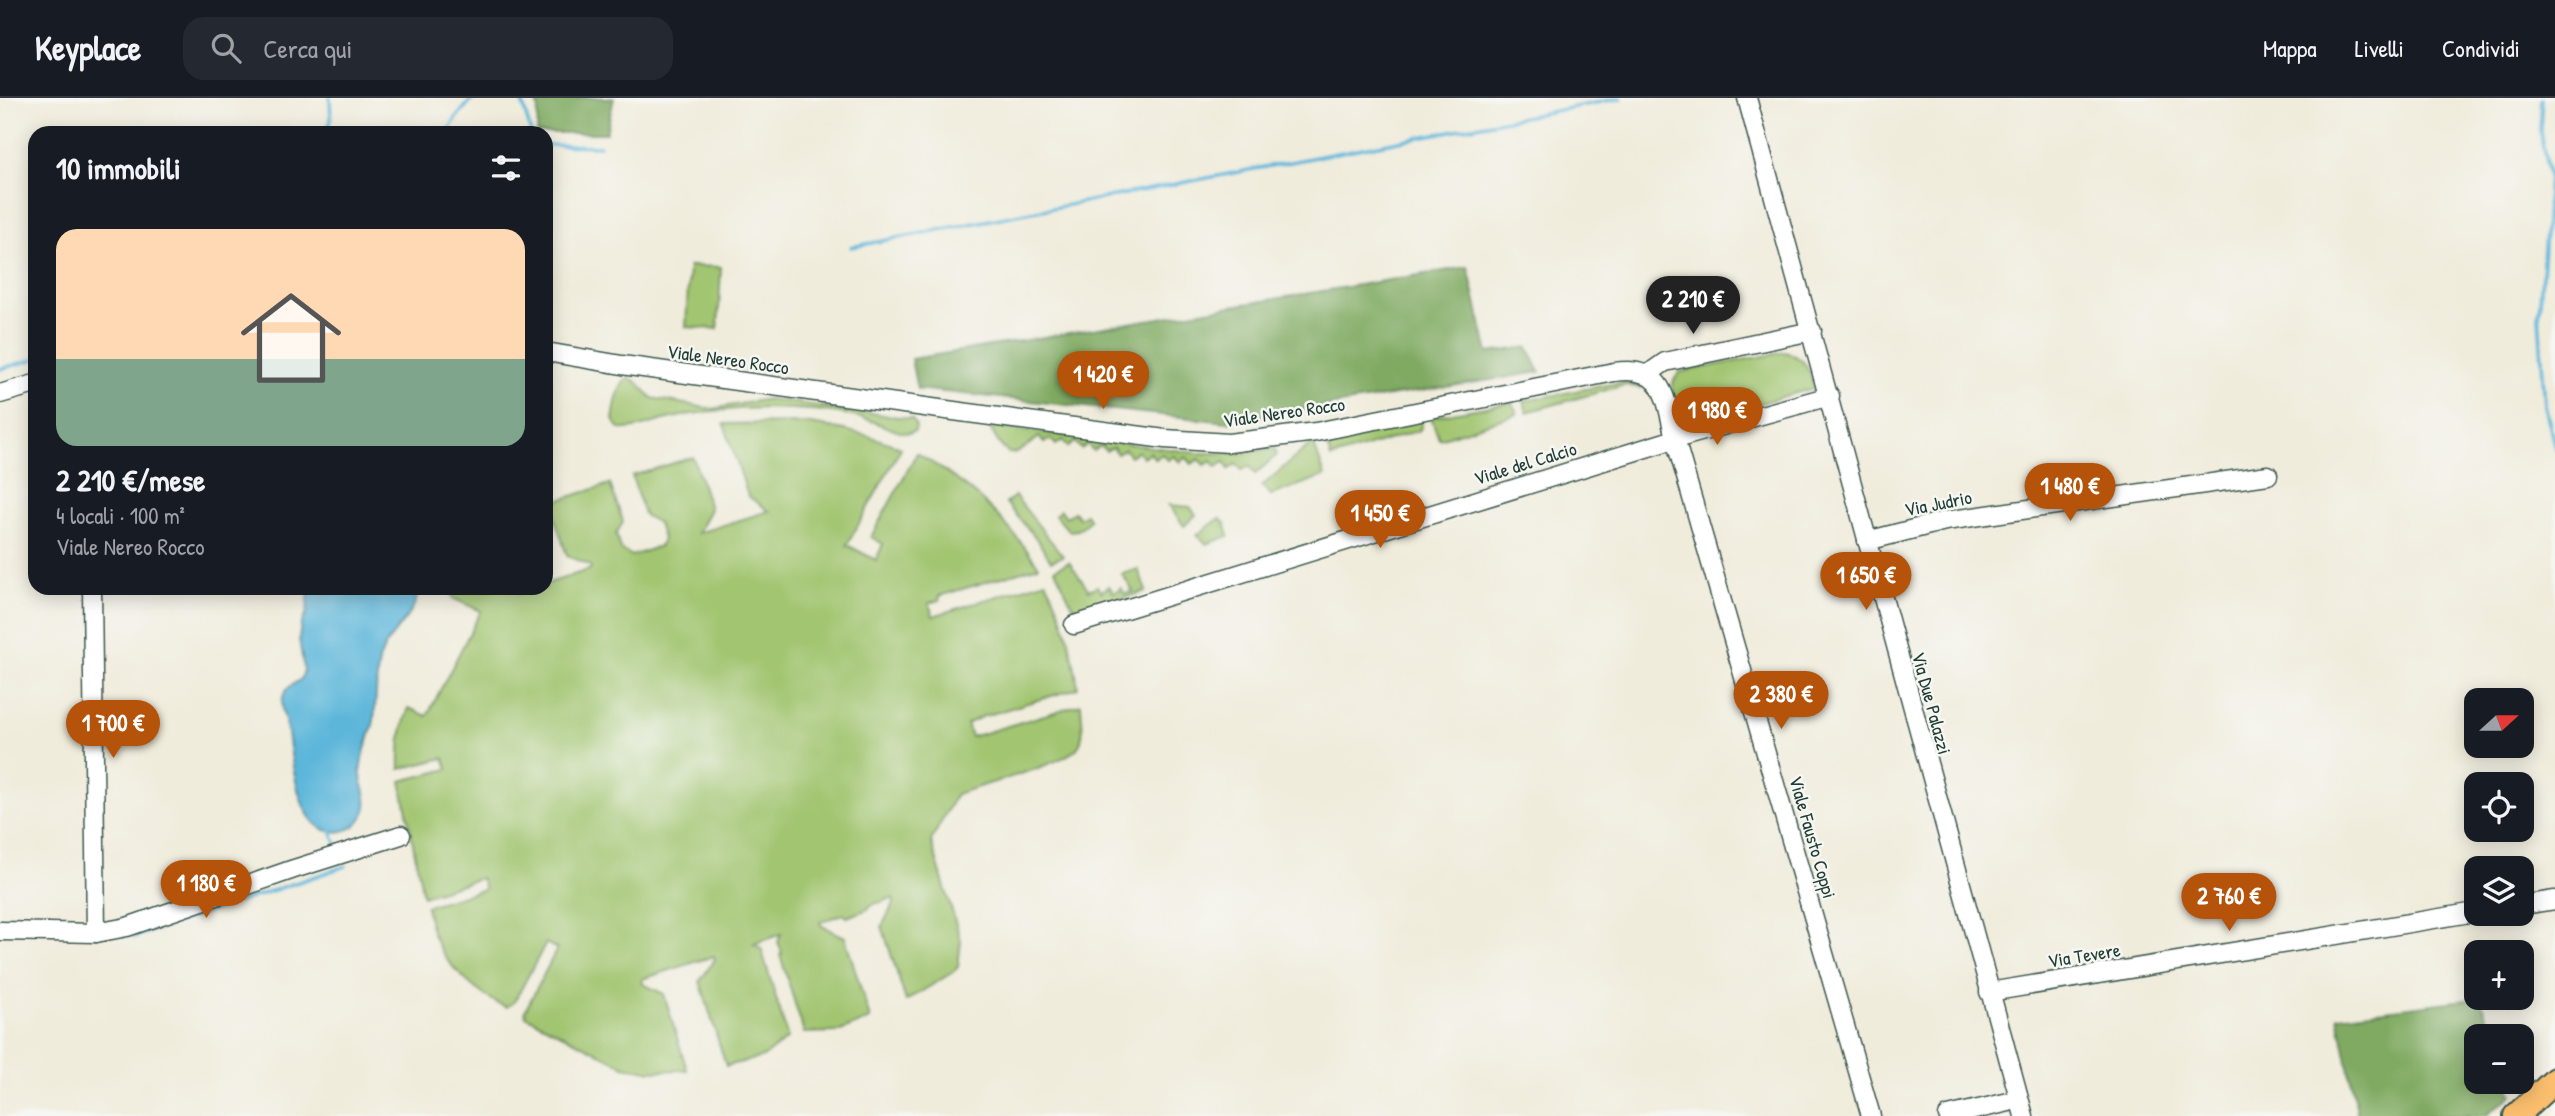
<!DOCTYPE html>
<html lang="it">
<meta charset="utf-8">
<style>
body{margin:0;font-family:"Patrick Hand",sans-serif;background:#242831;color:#f1f3f6;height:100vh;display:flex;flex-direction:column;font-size:26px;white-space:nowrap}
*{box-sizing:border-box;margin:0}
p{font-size:23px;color:#9ea1a6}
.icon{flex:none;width:38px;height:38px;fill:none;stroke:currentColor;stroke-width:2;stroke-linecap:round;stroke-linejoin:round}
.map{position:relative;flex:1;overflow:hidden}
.details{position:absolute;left:28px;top:28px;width:525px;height:469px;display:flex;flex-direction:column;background:#171b24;border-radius:21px;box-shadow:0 4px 18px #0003}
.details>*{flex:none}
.needle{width:46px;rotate:69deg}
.fabs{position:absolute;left:2464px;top:590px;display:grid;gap:14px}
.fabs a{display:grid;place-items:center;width:70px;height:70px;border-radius:14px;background:#171b24;box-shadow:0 4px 18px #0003;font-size:35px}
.price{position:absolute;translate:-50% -60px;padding:0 16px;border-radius:24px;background:#b45309;color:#fff;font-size:23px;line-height:46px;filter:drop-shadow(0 2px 4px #0008)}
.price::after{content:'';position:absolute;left:50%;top:42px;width:21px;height:16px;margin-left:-10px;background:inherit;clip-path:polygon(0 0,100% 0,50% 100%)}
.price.on{background:#222;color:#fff}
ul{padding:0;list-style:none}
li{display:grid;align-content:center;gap:14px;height:371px;padding:0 28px}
li span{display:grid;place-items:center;height:217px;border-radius:21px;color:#555}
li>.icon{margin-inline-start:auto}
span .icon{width:126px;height:126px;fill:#fffc;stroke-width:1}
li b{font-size:30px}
h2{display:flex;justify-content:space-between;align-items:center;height:84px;padding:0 28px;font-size:30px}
header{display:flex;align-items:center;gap:42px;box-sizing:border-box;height:98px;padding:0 35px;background:#171b24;border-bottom:2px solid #363941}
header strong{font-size:33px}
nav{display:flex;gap:38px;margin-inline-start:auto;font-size:24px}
.search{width:490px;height:63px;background:#242831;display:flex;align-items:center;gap:18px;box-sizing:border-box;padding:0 24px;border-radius:21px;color:#9ea1a6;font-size:26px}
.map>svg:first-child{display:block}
</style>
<header>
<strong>Keyplace</strong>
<div class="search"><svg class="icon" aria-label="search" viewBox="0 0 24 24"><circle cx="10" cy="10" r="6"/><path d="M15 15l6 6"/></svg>Cerca qui</div>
<nav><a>Mappa</a><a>Livelli</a><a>Condividi</a></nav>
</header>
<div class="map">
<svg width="2555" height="1018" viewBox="0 0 2555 1018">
<rect width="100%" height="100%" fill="#f6f6f2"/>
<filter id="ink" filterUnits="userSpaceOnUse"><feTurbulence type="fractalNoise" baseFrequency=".0143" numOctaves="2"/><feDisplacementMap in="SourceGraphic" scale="14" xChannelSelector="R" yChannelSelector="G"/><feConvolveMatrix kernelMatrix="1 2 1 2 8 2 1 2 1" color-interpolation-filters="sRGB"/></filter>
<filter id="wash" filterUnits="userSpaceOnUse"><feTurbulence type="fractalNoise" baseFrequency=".00686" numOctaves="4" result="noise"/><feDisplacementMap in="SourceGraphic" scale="28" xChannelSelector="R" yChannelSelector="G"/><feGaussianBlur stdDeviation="1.57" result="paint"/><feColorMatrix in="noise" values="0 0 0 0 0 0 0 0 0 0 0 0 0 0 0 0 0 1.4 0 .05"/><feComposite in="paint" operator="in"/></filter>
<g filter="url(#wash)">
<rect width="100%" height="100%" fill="#f0ecdb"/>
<!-- green -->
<g fill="#a1c56f" stroke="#608152" stroke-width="2">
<path d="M 689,168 L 721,169 L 718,231 L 686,229 Z"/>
<path d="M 1785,254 C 1806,260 1809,270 1814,290 L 1683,327 L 1680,324 C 1676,308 1665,288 1680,274 Z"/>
<path d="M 628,280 L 636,283 L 652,300 L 712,311 L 768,301 L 912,321 L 916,328 L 915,333 C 904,339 885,328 874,324 C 847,314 818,312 790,311 C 751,309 709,312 672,320 C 656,323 635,333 620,331 L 613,322 C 615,308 617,289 628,280 Z"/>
<path d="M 1622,284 L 1642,287 L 1641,290 L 1625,287 L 1527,314 L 1524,303 Z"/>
<path d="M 1513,304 L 1517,316 L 1439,341 L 1431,319 Z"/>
<path d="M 1415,322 L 1422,325 L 1420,332 L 1331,360 L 1325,340 Z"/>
<path d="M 804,325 C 837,330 870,336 901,350 L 847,447 L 876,462 L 883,446 L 871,439 L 917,355 C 973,390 1000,415 1039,468 L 939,498 L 940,502 L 929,505 L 933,518 L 1046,483 C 1064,517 1073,552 1078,590 L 981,619 L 967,626 L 971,639 L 1081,606 C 1081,618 1086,638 1078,649 C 1068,665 979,688 956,696 L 931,743 L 961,843 L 958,869 L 953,874 L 906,903 L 882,828 L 894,805 L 893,800 L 871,807 L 868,811 L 847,819 L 843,816 L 820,824 L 822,828 L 845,839 L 870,921 L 838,934 L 804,935 L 780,857 L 782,855 L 778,844 L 781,836 L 753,846 L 761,850 L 788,940 L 763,959 L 726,968 L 700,883 L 715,861 L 714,858 L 642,881 L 643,886 L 664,896 L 687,972 L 647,973 L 624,968 L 526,918 L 525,913 L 557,851 L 546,845 L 514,904 L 507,909 C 479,899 447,868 435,841 C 430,831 428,819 426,808 L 485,791 L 481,780 L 423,798 L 401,683 L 448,671 L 444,660 L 400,671 C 399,650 401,629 409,610 L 427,618 L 481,513 L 452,500 L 456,490 L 521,490 L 520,495 L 534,490 L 546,490 L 546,486 L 591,471 L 590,467 L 567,458 L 550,405 L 610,386 L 623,424 L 616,436 L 621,452 L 632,458 L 660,448 L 663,441 L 658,425 L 644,417 L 632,378 L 693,359 L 710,411 L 698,435 L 769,413 L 748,398 L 724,326 Z"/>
<path d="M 993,328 L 1198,355 L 1239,355 L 1275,351 L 1277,357 L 1255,376 L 1249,368 L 1242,372 L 1236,366 L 1229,371 L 1224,364 L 1217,369 L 1212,363 L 1205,367 L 1199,361 L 1192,366 L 1186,359 L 1180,364 L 1174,358 L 1168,362 L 1162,356 L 1155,361 L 1150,354 L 1143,359 L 1138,353 L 1130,358 L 1125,351 L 1117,356 L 1113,349 L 1106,353 L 1101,348 L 1093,353 L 1088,346 L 1081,351 L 1075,344 L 1068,349 L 1063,342 L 1056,347 L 1051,341 L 1044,345 L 1039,339 C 1013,358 1010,366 991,332 Z"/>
<path d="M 1313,344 L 1325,378 L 1271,397 L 1262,388 Z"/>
<path d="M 1015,398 L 1063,458 L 1051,463 L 1036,440 L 1006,405 Z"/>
<path d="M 1169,407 L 1190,409 L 1196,417 L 1184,428 Z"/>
<path d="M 1061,412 L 1066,419 L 1074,414 L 1079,420 L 1086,416 L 1090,422 L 1078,432 L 1069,433 L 1055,417 Z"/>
<path d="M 1220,420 L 1225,425 L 1229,438 L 1207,446 L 1197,437 Z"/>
<path d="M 1069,464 L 1089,492 L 1097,488 L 1101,494 L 1109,488 L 1114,495 L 1121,490 L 1125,496 L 1133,493 L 1122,476 L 1138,471 L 1146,493 L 1080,514 L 1072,507 L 1055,471 Z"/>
</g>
<!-- forest -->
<g fill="#80aa62" stroke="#50744b" stroke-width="2">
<path d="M 534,0 L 614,0 L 606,35 L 537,35 L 538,9 Z"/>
<path d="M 1468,169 L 1488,255 L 1528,249 L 1540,274 L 1227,324 L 917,291 L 911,261 Z"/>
<path d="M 2480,900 L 2493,938 L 2476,938 L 2476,984 L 2508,984 L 2513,997 L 2485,1018 L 2358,1018 L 2338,918 Z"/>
</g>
<!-- water -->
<path fill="#5cb6da" stroke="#3e7a87" stroke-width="2" d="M 309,490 L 418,490 C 418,521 383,534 378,569 C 376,586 376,604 374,622 C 371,638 363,652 361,668 C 358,683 369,695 366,709 C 363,720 357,729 346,732 C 297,747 293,664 288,636 C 287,624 279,611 283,599 C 285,590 294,586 301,581 L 304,572 L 299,541 L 301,527 L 307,514 Z"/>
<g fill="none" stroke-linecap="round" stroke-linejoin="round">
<!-- stream -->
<g stroke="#5cb6da" stroke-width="3.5">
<path d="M 521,0 L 531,35"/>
<path d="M 2542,0 L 2540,33 L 2549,81 L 2539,218 L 2545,307 L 2555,351"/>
<path d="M 325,35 L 331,22 L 330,0"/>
<path d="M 448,35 L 456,20 L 473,0"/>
<path d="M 546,47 L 600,48"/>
<path d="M 851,149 L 1621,0"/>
<path d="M 0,271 L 35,261"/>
<path d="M 331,733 L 337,747"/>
<path d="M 134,839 L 346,768"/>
</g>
</g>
</g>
<g filter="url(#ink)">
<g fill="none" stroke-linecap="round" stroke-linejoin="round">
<!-- minor casing -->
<g stroke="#3e574d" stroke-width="21">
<g id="minor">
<path d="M 1747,0 L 2024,1018"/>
<path d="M 546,254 L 622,267 L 961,314 L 1165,341 L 1229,345 L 1316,334 L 1614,274 C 1665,266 1666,302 1675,341 L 1871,1018"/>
<path d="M 1648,276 L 1665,264 L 1812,233"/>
<path d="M 0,296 L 35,286"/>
<path d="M 1867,443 L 1945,423 L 2268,377"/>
<path d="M 92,490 L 96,835"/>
<path d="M 1074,527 L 1675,341 L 1830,298"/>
<path d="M 2522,807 L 2555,802"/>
<path d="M 0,833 L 96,835 L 127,829 L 294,771 L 401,737"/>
<path d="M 1989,894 L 2476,814"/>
<path d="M 1948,1018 L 2009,1004"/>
</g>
</g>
<!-- highway casing -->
<g stroke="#3e574d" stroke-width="28">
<path id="highway" d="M 2516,1018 L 2555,982"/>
</g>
<!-- minor -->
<use href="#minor" stroke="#fff" stroke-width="18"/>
<!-- highway -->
<use href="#highway" stroke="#fbbe6e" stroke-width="24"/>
</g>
</g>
<g text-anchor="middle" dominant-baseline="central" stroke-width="5" stroke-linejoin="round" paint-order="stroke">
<!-- street labels -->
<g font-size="19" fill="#1f3d34" stroke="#f6f6f2">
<text transform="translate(728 261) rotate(8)">Viale Nereo Rocco</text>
<text transform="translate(1284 314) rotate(-8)">Viale Nereo Rocco</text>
<text transform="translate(1525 365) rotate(-17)">Viale del Calcio</text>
<text transform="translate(1938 405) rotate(-11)">Via Judrio</text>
<text transform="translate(1932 605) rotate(75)">Via Due Palazzi</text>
<text transform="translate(1813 739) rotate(74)">Viale Fausto Coppi</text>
<text transform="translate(2084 857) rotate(-9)">Via Tevere</text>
</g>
</g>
</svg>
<div class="fabs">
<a><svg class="needle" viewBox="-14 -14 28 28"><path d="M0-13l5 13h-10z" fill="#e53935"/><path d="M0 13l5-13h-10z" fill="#9ea1a6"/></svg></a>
<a><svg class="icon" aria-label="locate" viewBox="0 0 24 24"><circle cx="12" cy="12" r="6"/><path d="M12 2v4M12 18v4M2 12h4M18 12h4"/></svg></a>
<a><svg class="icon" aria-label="layers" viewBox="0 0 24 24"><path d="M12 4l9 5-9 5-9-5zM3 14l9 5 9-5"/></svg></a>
<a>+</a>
<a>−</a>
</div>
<b class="price on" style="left:1693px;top:238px">2 210 €</b>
<b class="price" style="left:1103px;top:313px">1 420 €</b>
<b class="price" style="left:1717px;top:349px">1 980 €</b>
<b class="price" style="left:2070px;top:425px">1 480 €</b>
<b class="price" style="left:1380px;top:452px">1 450 €</b>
<b class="price" style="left:1866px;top:514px">1 650 €</b>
<b class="price" style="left:1781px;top:633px">2 380 €</b>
<b class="price" style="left:113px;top:662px">1 700 €</b>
<b class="price" style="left:206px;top:822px">1 180 €</b>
<b class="price" style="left:2229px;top:835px">2 760 €</b>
<section class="details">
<h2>10 immobili<svg class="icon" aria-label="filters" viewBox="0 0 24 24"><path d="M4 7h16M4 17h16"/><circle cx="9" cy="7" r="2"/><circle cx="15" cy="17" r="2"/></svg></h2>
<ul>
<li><span style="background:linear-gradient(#ffd9b3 60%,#7fa58c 0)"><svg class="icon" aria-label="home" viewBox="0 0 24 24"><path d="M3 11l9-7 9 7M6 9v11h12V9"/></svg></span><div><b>2 210 €/mese</b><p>4 locali · 100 m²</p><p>Viale Nereo Rocco</p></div></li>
</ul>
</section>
</div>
